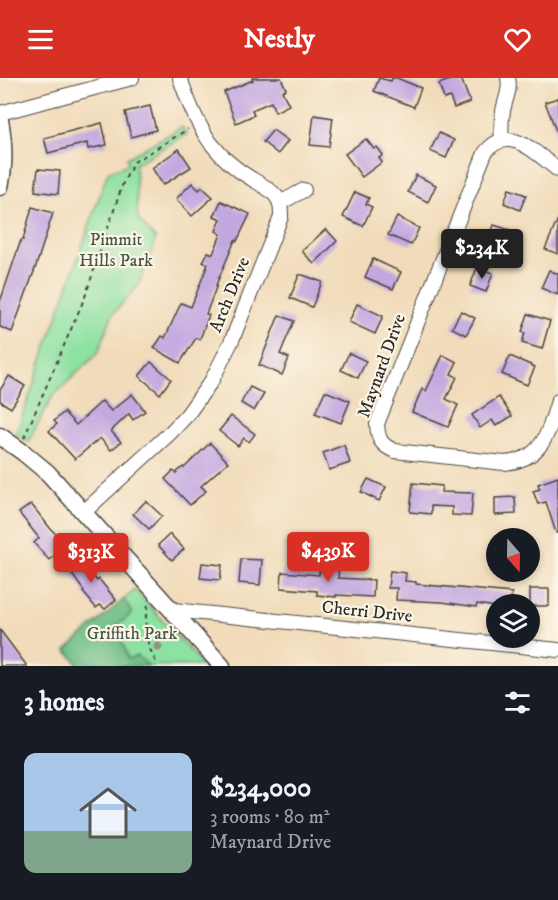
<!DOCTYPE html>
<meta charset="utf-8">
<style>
body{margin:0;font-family:"IM FELL DW Pica",serif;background:#20242c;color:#f1f3f6;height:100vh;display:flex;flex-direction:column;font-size:22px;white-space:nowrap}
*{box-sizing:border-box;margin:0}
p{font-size:20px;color:#9ea1a6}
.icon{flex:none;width:33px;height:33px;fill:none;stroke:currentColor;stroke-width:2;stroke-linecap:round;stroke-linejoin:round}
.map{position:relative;height:588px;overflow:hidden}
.details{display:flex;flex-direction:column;background:#171b24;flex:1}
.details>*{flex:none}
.needle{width:39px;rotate:160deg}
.controls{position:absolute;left:486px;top:450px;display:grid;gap:12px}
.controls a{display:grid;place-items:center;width:54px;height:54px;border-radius:50%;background:#171b24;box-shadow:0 3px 9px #0003;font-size:30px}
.price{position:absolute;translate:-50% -51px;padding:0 14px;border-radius:6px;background:#d93025;color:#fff;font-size:20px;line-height:39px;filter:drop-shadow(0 2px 3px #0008)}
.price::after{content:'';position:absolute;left:50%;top:36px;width:18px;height:14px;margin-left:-9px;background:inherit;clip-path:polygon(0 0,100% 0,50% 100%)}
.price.on{background:#222;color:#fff}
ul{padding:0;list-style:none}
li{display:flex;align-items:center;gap:18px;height:150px;padding:0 24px}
li span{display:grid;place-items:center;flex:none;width:168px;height:120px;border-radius:12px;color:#555}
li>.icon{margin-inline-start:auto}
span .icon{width:72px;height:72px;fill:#fffc;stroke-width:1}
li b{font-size:26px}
h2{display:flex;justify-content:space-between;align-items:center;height:72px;padding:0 24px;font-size:26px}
header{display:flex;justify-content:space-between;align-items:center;height:78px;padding:0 24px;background:#d93025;color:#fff;font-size:27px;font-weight:800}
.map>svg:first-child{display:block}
</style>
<header><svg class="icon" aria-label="menu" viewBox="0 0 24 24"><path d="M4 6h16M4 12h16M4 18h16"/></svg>Nestly<svg class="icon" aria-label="heart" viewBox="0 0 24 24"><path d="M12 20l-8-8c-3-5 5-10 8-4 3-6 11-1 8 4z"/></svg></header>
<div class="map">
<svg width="558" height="588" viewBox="0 0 558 588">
<rect width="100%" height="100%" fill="#fcf5e5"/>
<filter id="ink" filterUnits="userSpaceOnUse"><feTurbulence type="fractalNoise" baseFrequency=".0167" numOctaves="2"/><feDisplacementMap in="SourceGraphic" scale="12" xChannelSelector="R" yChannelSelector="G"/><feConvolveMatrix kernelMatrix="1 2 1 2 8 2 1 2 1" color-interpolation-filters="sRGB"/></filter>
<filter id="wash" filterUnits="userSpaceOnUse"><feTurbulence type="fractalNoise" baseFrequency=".008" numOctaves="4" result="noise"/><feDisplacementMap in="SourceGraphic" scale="24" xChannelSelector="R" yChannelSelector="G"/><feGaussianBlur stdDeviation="1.35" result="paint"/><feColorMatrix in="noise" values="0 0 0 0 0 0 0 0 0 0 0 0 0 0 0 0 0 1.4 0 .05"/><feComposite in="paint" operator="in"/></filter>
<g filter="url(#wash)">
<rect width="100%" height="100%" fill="#f1dbba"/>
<!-- green -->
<g fill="#8de1a2" stroke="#5c8666" stroke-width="1.5">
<path d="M 182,49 L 187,56 L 135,86 L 138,141 L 156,161 L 138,208 L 112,237 L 98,275 L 53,318 L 28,364 L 16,356 L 108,94 L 128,86 L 127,80 Z"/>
<path d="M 135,512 L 204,588 L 80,588 L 66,572 Z"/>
</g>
<!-- forest -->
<path fill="#72bf88" stroke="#4e755a" stroke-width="1.5" d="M 124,521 L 132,535 L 114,551 L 124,568 L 128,581 L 137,578 L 146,585 L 148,588 L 80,588 L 66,572 Z"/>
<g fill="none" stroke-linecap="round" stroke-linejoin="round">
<!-- stream -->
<path stroke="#48b7c0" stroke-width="4" d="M 81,588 C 90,584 99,584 107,588"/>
</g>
<g id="blocks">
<!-- building -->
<g fill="#c3a8e0">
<path d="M 252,0 L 281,0 L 286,11 L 282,13 L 289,27 L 275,34 L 271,24 L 252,32 L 254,37 L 236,45 L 224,14 L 253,2 Z"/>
<path d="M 379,0 L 391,3 L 392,0 L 397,0 L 421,10 L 414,29 L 374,13 Z"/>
<path d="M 455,0 L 461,0 L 470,24 L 454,30 L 450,19 L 444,21 L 439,6 Z"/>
<path d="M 558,20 L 558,55 L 557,55 L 545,24 Z"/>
<path d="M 150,28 L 156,52 L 131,59 L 125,34 Z"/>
<path d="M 314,37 L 333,40 L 329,69 L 310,67 Z"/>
<path d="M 102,45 L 107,67 L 88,71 L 87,65 L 48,75 L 44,60 Z"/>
<path d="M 273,52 L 288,63 L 278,76 L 263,64 Z"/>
<path d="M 439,55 L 454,62 L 446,80 L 430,73 Z"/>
<path d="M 366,61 L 374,71 L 377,69 L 383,77 L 379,80 L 382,84 L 362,99 L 345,76 Z"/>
<path d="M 179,71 L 191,89 L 163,107 L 152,90 Z"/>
<path d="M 38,91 L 60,93 L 58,116 L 35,113 Z"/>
<path d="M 416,97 L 436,107 L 428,124 L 408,114 Z"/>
<path d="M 192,105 L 199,112 L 202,109 L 213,119 L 192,138 L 176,121 Z"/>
<path d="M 509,111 L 526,117 L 520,132 L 504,125 Z"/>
<path d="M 355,114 L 369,120 L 366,126 L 372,129 L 363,148 L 343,139 Z"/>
<path d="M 221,123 L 250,136 L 237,163 L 235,162 L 216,207 L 217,207 L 206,236 L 209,237 L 200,261 L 196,260 L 180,285 L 154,270 L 162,258 L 165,260 L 181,225 L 191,229 L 208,186 L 203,184 L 208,174 L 213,176 L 221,156 L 216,153 L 221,141 L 214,138 Z"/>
<path d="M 32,129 L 53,135 L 36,188 L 12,254 L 0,249 L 0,224 L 21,162 L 23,162 Z"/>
<path d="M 397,139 L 419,150 L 411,167 L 388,157 Z"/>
<path d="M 558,141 L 558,176 L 545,171 Z"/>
<path d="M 494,147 L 510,152 L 504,170 L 488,164 Z"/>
<path d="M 326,151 L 337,163 L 314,186 L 302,173 Z"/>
<path d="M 373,181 L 401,194 L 393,211 L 365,199 Z"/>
<path d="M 477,190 L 493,195 L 486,214 L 470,208 Z"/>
<path d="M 549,192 L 558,196 L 558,217 L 541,210 Z"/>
<path d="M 299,197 L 303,197 L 322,204 L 312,229 L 290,220 Z"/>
<path d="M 357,226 L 383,238 L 375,256 L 349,244 Z"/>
<path d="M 461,233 L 475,240 L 466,257 L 452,250 Z"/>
<path d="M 528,236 L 550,243 L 542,271 L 522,265 L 525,255 L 522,254 Z"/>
<path d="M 279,237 L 294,243 L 280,276 L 289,280 L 282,297 L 259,287 Z"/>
<path d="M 349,275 L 366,283 L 358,300 L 341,292 Z"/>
<path d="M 443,277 L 457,284 L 451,296 L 457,299 L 446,321 L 458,327 L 448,349 L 412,334 L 422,311 L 426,313 Z"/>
<path d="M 510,278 L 535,289 L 527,307 L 502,296 Z"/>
<path d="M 151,284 L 171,301 L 160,316 L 139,298 Z"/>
<path d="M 9,298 L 25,308 L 11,330 L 0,323 L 0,312 Z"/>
<path d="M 250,309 L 264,316 L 254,333 L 241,325 Z"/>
<path d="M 325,313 L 350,323 L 341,345 L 315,335 Z"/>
<path d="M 132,316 L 145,333 L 133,342 L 129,336 L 111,353 L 121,364 L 111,372 L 100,360 L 75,381 L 49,353 L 57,346 L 54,343 L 64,334 L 76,347 L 102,323 L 111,333 Z"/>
<path d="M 499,319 L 512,338 L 496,348 L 492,342 L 480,350 L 472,337 Z"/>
<path d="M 231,338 L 255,356 L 249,364 L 244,360 L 238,368 L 219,353 Z"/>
<path d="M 210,365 L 228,384 L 201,408 L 206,413 L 190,427 L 165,401 L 173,393 L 176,395 L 183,389 L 184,390 Z"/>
<path d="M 344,367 L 350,385 L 329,392 L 323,375 Z"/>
<path d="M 558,399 L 558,455 L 556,455 L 546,424 L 538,426 L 533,413 L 540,411 L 538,406 Z"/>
<path d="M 368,401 L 386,409 L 379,423 L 361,414 Z"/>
<path d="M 413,405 L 442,408 L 441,414 L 473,415 L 471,438 L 452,437 L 452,429 L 431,428 L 431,436 L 410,434 Z"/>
<path d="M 515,419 L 516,436 L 495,437 L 495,420 Z"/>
<path d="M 146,423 L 162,438 L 149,451 L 133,436 Z"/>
<path d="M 31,426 L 50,450 L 66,467 L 49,482 L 34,465 L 39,460 L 19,435 Z"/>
<path d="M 170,456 L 184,471 L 172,482 L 158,467 Z"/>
<path d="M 79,478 L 97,503 L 99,501 L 116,522 L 105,531 L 100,527 L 96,530 L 83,514 L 84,513 L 66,488 Z"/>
<path d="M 241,481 L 262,482 L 260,507 L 239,505 Z"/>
<path d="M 202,485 L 222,487 L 220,502 L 200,500 Z"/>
<path d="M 320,486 L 339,488 L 338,500 L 374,502 L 373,519 L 336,517 L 336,519 L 317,517 L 317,513 L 281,510 L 282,494 L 319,497 Z"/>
<path d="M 390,493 L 406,495 L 405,503 L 416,504 L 416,506 L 512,515 L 510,526 L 496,526 L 496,529 L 477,526 L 476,529 L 442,524 L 396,522 L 397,510 L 388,510 Z"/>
<rect x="530" y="511" width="19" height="17"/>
<path d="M 0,552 L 27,588 L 0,588 Z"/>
</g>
</g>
</g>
<g filter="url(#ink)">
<use href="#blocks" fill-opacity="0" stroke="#494540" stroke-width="1.5"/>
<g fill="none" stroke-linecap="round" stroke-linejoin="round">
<!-- minor casing -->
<g stroke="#494540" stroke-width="16">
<g id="minor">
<path d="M 0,35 L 132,0"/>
<path d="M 502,62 C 501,53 501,43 503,33 C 505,21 511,12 508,0"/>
<path d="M 558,92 C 537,76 508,44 485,75 L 377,346 C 378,362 381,367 395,373 L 504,385 C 543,382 548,355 558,323"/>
<path d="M 280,125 L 304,112"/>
<path d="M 84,434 L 171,354 L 187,337 L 212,302 L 232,262 L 281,139 C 281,131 281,123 275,117 C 269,110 260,106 252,101 C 236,92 221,78 210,64 C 196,44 188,23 180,0"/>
<path d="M 173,532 L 558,572"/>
</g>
</g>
<!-- tertiary casing -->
<g stroke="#494540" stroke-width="19">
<g id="tertiary">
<path d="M 0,42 C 4,64 5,87 0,109"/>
<path d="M 0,358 L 24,375 L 48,395 L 222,588"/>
</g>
</g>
<!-- path -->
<g stroke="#494540" stroke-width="2" stroke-dasharray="4.5 4.5" stroke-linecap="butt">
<path d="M 24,360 L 85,219 L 123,105 L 134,84 L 188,51"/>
<path d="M 148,527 C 143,547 146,566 156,584"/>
</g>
<!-- minor -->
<use href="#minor" stroke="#fff" stroke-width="14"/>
<!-- tertiary -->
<use href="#tertiary" stroke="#fff" stroke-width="16"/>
</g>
<!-- trees -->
<circle fill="#92937c" cx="158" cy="569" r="4.5"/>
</g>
<g text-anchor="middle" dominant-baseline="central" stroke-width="4.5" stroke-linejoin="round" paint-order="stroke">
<!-- park labels -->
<g font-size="18" fill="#445849" stroke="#fcf5e5">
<text x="116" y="162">Pimmit<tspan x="116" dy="21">Hills Park</tspan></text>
<text x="132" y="556">Griffith Park</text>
</g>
<!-- street labels -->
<g font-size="18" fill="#2b2b2b" stroke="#fcf5e5">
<text transform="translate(230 217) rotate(-68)">Arch Drive</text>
<text transform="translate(382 288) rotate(-70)">Maynard Drive</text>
<text transform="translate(367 534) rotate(6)">Cherri Drive</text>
</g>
</g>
</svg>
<div class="controls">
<a><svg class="needle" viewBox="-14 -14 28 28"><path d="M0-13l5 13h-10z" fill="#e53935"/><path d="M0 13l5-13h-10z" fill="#9ea1a6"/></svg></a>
<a><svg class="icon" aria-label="layers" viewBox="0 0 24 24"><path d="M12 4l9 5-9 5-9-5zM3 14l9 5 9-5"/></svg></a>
</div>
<b class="price on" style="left:482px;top:202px">$234K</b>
<b class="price" style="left:328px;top:505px">$439K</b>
<b class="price" style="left:91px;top:506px">$313K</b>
</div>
<section class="details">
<h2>3 homes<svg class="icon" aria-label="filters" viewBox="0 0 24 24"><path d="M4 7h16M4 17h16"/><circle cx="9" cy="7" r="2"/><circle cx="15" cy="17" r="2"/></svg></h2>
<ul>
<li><span style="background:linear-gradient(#a9c7e8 65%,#7fa58c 0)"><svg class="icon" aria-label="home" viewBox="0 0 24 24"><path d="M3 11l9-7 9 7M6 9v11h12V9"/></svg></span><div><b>$234,000</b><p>3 rooms · 80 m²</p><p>Maynard Drive</p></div></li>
</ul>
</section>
